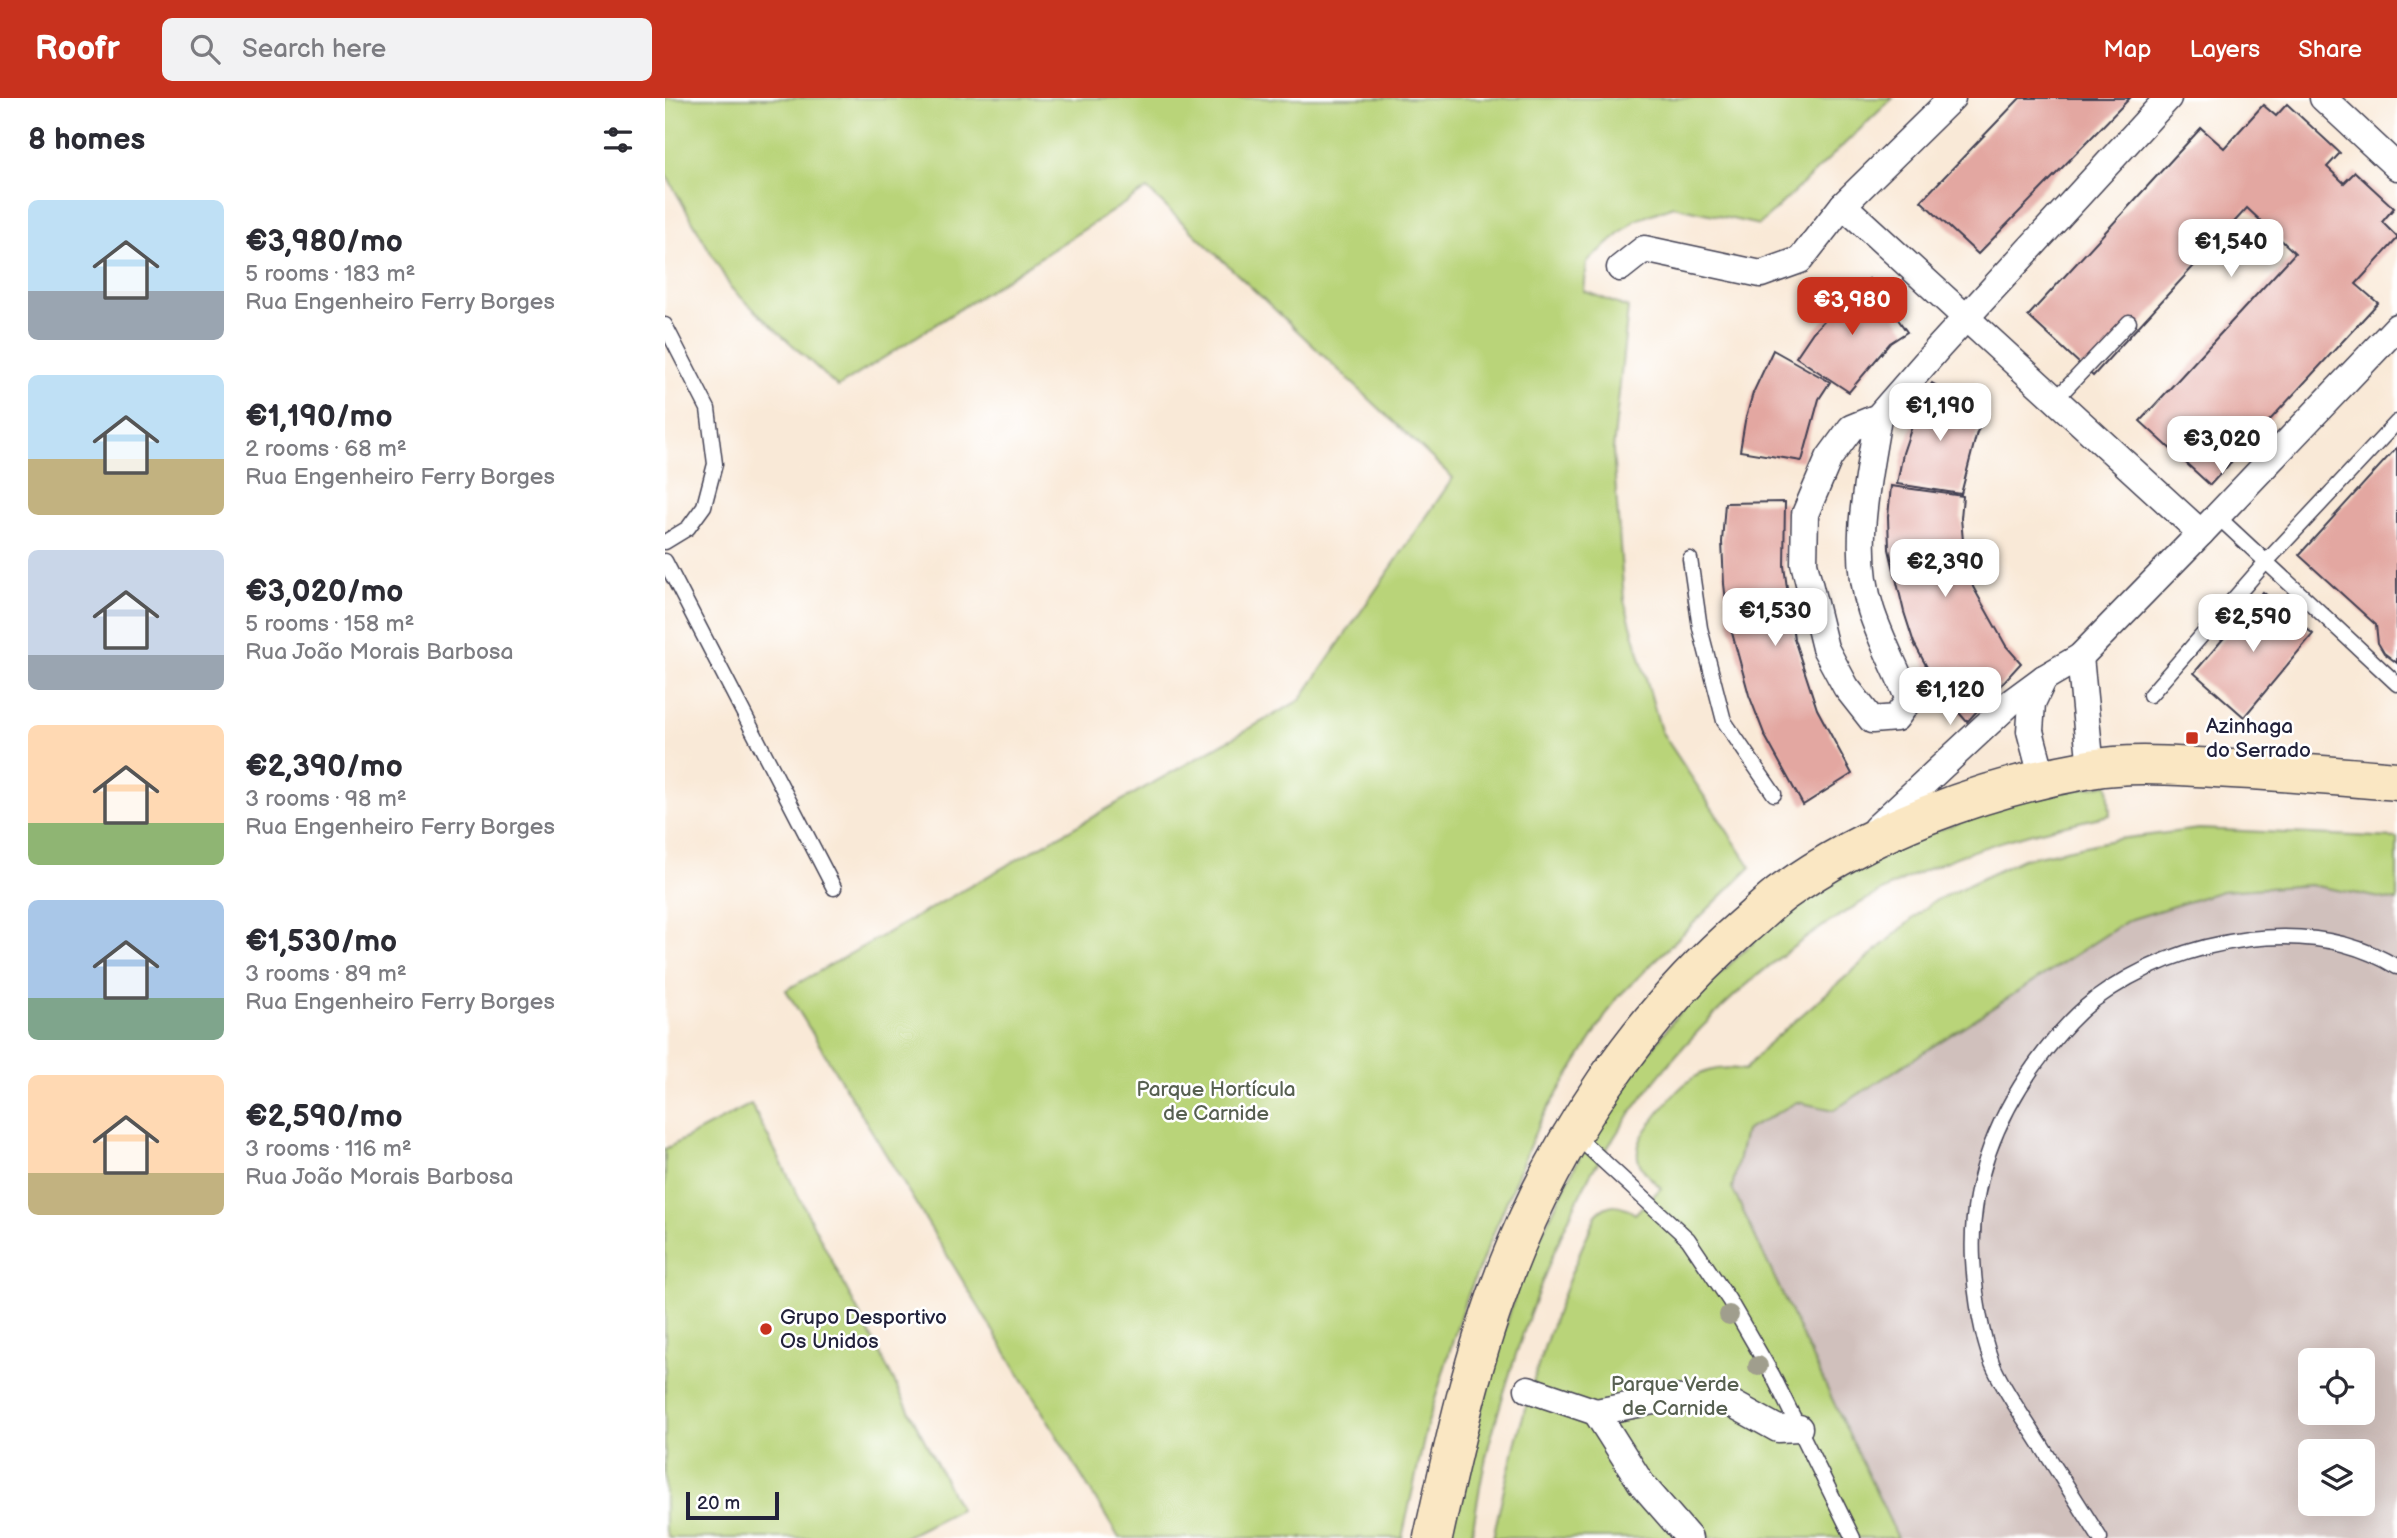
<!DOCTYPE html>
<meta charset="utf-8">
<style>
body{margin:0;font-family:"Balsamiq Sans",sans-serif;background:#f2f2f3;color:#2b2b33;height:100vh;display:flex;flex-direction:column;font-size:26px;white-space:nowrap}
*{box-sizing:border-box;margin:0}
p{font-size:23px;color:#7c7c81}
.icon{flex:none;width:38px;height:38px;fill:none;stroke:currentColor;stroke-width:2;stroke-linecap:round;stroke-linejoin:round}
.map{position:relative;flex:1;overflow:hidden}
.details{display:flex;flex-direction:column;background:#fff;width:665px}
.details>*{flex:none}
.controls{position:absolute;left:1633px;top:1250px;display:grid;gap:14px}
.controls a{display:grid;place-items:center;width:77px;height:77px;border-radius:10px;background:#fff;box-shadow:0 7px 28px #0002;font-size:35px}
.scale{position:absolute;left:21px;bottom:18px;width:93px;box-sizing:border-box;padding-left:7px;border:4px solid #22223b;border-top:0;font-size:19px;line-height:24px;white-space:nowrap;color:#22223b;-webkit-text-stroke:5px #fff;paint-order:stroke}
.price{position:absolute;translate:-50% -60px;padding:0 16px;border-radius:14px;background:#fff;color:#222;font-size:23px;line-height:46px;filter:drop-shadow(0 2px 4px #0008)}
.price::after{content:'';position:absolute;left:50%;top:42px;width:21px;height:16px;margin-left:-10px;background:inherit;clip-path:polygon(0 0,100% 0,50% 100%)}
.price.active{background:#c8321e;color:#fff}
ul{padding:0;list-style:none}
li{display:flex;align-items:center;gap:21px;height:175px;padding:0 28px}
li span{display:grid;place-items:center;flex:none;width:196px;height:140px;border-radius:10px;color:#555}
li>.icon{margin-inline-start:auto}
span .icon{width:84px;height:84px;fill:#fffc;stroke-width:1}
li b{font-size:30px}
h2{display:flex;justify-content:space-between;align-items:center;height:84px;padding:0 28px;font-size:30px}
header{display:flex;align-items:center;gap:42px;box-sizing:border-box;height:98px;padding:0 35px;background:#c8321e;color:#fff}
header strong{font-size:33px}
nav{display:flex;gap:38px;margin-inline-start:auto;font-size:24px}
.search{width:490px;height:63px;background:#f2f2f3;display:flex;align-items:center;gap:18px;box-sizing:border-box;padding:0 24px;border-radius:10px;color:#7c7c81;font-size:26px}
main{display:flex;flex:1;min-height:0}
.map>svg:first-child{display:block}
</style>
<header>
<strong>Roofr</strong>
<div class="search"><svg class="icon" aria-label="search" viewBox="0 0 24 24"><circle cx="10" cy="10" r="6"/><path d="M15 15l6 6"/></svg>Search here</div>
<nav><a>Map</a><a>Layers</a><a>Share</a></nav>
</header>
<main>
<section class="details">
<h2>8 homes<svg class="icon" aria-label="filters" viewBox="0 0 24 24"><path d="M4 7h16M4 17h16"/><circle cx="9" cy="7" r="2"/><circle cx="15" cy="17" r="2"/></svg></h2>
<ul>
<li><span style="background:linear-gradient(#bfe0f5 65%,#9aa5b1 0)"><svg class="icon" aria-label="home" viewBox="0 0 24 24"><path d="M3 11l9-7 9 7M6 9v11h12V9"/></svg></span><div><b>€3,980/mo</b><p>5 rooms · 183 m²</p><p>Rua Engenheiro Ferry Borges</p></div></li>
<li><span style="background:linear-gradient(#bfe0f5 60%,#c2b280 0)"><svg class="icon" aria-label="home" viewBox="0 0 24 24"><path d="M3 11l9-7 9 7M6 9v11h12V9"/></svg></span><div><b>€1,190/mo</b><p>2 rooms · 68 m²</p><p>Rua Engenheiro Ferry Borges</p></div></li>
<li><span style="background:linear-gradient(#c9d6e8 75%,#9aa5b1 0)"><svg class="icon" aria-label="home" viewBox="0 0 24 24"><path d="M3 11l9-7 9 7M6 9v11h12V9"/></svg></span><div><b>€3,020/mo</b><p>5 rooms · 158 m²</p><p>Rua João Morais Barbosa</p></div></li>
<li><span style="background:linear-gradient(#ffd9b3 70%,#8fb573 0)"><svg class="icon" aria-label="home" viewBox="0 0 24 24"><path d="M3 11l9-7 9 7M6 9v11h12V9"/></svg></span><div><b>€2,390/mo</b><p>3 rooms · 98 m²</p><p>Rua Engenheiro Ferry Borges</p></div></li>
<li><span style="background:linear-gradient(#a9c7e8 70%,#7fa58c 0)"><svg class="icon" aria-label="home" viewBox="0 0 24 24"><path d="M3 11l9-7 9 7M6 9v11h12V9"/></svg></span><div><b>€1,530/mo</b><p>3 rooms · 89 m²</p><p>Rua Engenheiro Ferry Borges</p></div></li>
<li><span style="background:linear-gradient(#ffd9b3 70%,#c2b280 0)"><svg class="icon" aria-label="home" viewBox="0 0 24 24"><path d="M3 11l9-7 9 7M6 9v11h12V9"/></svg></span><div><b>€2,590/mo</b><p>3 rooms · 116 m²</p><p>Rua João Morais Barbosa</p></div></li>
</ul>
</section>
<div class="map">
<svg width="1732" height="1440" viewBox="0 0 1732 1440">
<rect width="100%" height="100%" fill="#fff"/>
<filter id="ink" filterUnits="userSpaceOnUse"><feTurbulence type="fractalNoise" baseFrequency=".0143" numOctaves="2"/><feDisplacementMap in="SourceGraphic" scale="14" xChannelSelector="R" yChannelSelector="G"/><feConvolveMatrix kernelMatrix="1 2 1 2 8 2 1 2 1" color-interpolation-filters="sRGB"/></filter>
<filter id="wash" filterUnits="userSpaceOnUse"><feTurbulence type="fractalNoise" baseFrequency=".00686" numOctaves="4" result="noise"/><feDisplacementMap in="SourceGraphic" scale="28" xChannelSelector="R" yChannelSelector="G"/><feGaussianBlur stdDeviation="1.57" result="paint"/><feColorMatrix in="noise" values="0 0 0 0 0 0 0 0 0 0 0 0 0 0 0 0 0 1.4 0 .05"/><feComposite in="paint" operator="in"/></filter>
<g filter="url(#wash)">
<rect width="100%" height="100%" fill="#f9e9d7"/>
<!-- industrial -->
<path fill="#d0c0bc" fill-rule="evenodd" d="M 1534,731 L 1732,740 L 1732,1440 L 1233,1440 L 1067,1090 L 1062,1070 L 1102,947 L 1267,804 L 1358,761 L 1453,741 ZM 1645,1262 L 1698,1262 L 1698,1314 L 1645,1314 ZM 1645,1353 L 1698,1353 L 1698,1405 L 1645,1405 Z"/>
<!-- green -->
<g fill="#b9d479" stroke="#6e7b5a" stroke-width="2">
<path d="M 0,0 L 1228,0 L 1094,127 L 1008,108 L 971,122 L 922,164 L 919,193 L 963,210 L 948,352 L 959,502 L 996,633 L 1086,769 L 951,901 L 874,1025 L 798,1209 L 762,1328 L 737,1440 L 454,1440 L 121,892 L 635,602 L 788,380 L 482,91 L 173,289 L 66,190 L 0,75 Z"/>
<path d="M 1443,686 L 1445,717 C 1386,730 1327,743 1272,767 C 1143,821 1029,918 952,1035 C 943,1050 932,1064 924,1079 C 880,1163 849,1255 824,1347 C 816,1377 812,1409 806,1440 L 783,1440 L 792,1390 L 856,1177 L 931,1026 L 1013,916 L 1115,818 L 1222,751 L 1361,700 Z"/>
<path d="M 1534,731 L 1732,740 L 1732,803 L 1645,787 L 1557,793 L 1464,822 L 1169,1012 L 1132,1004 L 1080,1033 L 1067,1090 L 1233,1440 L 828,1440 C 851,1329 884,1221 931,1117 C 944,1103 956,1105 970,1116 L 996,1090 C 987,1081 976,1073 973,1060 C 971,1044 981,1032 990,1020 C 1015,987 1035,963 1080,972 L 1102,947 L 1267,804 L 1358,761 L 1453,741 Z"/>
<path d="M 86,1006 L 295,1411 L 238,1440 L 4,1440 L 0,1431 L 0,1051 Z"/>
</g>
<g id="blocks">
<!-- building -->
<g fill="#e3a7a1">
<path d="M 1355,0 L 1465,0 L 1313,156 L 1256,103 Z"/>
<path d="M 1622,6 L 1675,55 L 1662,69 L 1679,85 L 1690,74 L 1729,110 L 1717,124 L 1732,139 L 1732,141 L 1691,186 L 1713,205 L 1545,387 L 1475,323 L 1630,155 L 1582,110 L 1428,278 L 1363,218 L 1536,30 L 1559,50 L 1598,7 L 1611,18 Z"/>
<path d="M 1204,181 L 1242,234 L 1225,245 L 1184,294 L 1131,259 L 1148,234 L 1168,213 Z"/>
<path d="M 1108,252 L 1165,284 L 1154,301 L 1137,363 L 1075,353 L 1080,323 L 1088,295 Z"/>
<path d="M 1267,285 L 1323,317 L 1312,334 L 1296,396 L 1232,386 L 1238,355 L 1247,328 L 1256,304 Z"/>
<path d="M 1732,349 L 1732,565 L 1719,555 L 1713,545 L 1711,527 L 1634,457 Z"/>
<path d="M 1226,388 L 1298,398 L 1296,420 L 1298,443 L 1308,489 L 1341,548 L 1356,565 L 1302,624 L 1282,601 L 1264,573 L 1249,545 L 1239,514 L 1224,451 L 1223,419 Z"/>
<path d="M 1120,404 L 1119,468 L 1129,541 L 1152,611 L 1187,676 L 1138,707 L 1100,638 L 1084,597 L 1063,520 L 1059,486 L 1057,444 L 1060,405 Z"/>
<path d="M 1598,494 L 1648,536 L 1579,619 L 1529,575 Z"/>
</g>
</g>
</g>
<g filter="url(#ink)">
<use href="#blocks" fill-opacity="0" stroke="#424052" stroke-width="2"/>
<g fill="none" stroke-linecap="round" stroke-linejoin="round">
<!-- lane casing -->
<g stroke="#424052" stroke-width="17">
<g id="lane">
<path d="M 0,227 L 43,311 L 50,366 L 39,408 L 23,430 L 0,444"/>
<path d="M 1390,302 L 1464,224"/>
<path d="M 1552,418 L 1732,586"/>
<path d="M 1025,461 L 1035,530 L 1059,623 L 1109,696"/>
<path d="M 0,463 L 169,790"/>
<path d="M 1485,597 L 1600,465 L 1732,324"/>
<path d="M 910,1037 L 1023,1141 L 1064,1202 L 1108,1278 L 1188,1440"/>
<path d="M 1435,1440 C 1412,1404 1390,1369 1367,1333 C 1353,1311 1337,1289 1327,1265 C 1315,1232 1310,1196 1308,1161 C 1304,1083 1334,1012 1381,952 C 1395,934 1411,916 1429,902 C 1475,868 1528,848 1584,841 C 1636,835 1687,841 1732,869"/>
</g>
</g>
<!-- street casing -->
<g stroke="#424052" stroke-width="29">
<g id="street">
<path d="M 1658,0 L 1732,69"/>
<path d="M 1178,107 L 1536,435"/>
<path d="M 955,170 L 979,151 L 1096,176 L 1135,162 L 1178,107 L 1287,0"/>
<path d="M 1213,319 C 1203,382 1186,450 1206,512 C 1216,543 1232,572 1244,602 L 1231,620 L 1207,622 L 1181,589 L 1160,550 L 1139,465 L 1140,416 L 1164,360 L 1186,330 L 1213,319 L 1275,248 L 1503,0"/>
<path d="M 1415,559 L 1426,671"/>
<path d="M 1378,682 L 1365,633 L 1367,605 L 1379,580"/>
<path d="M 1211,730 L 1345,605 L 1379,580 L 1415,559 L 1536,435 L 1732,229"/>
<path d="M 863,1291 L 931,1314"/>
<path d="M 1024,1440 L 976,1385 L 931,1314 L 1004,1300 L 1066,1305 L 1113,1331 L 1134,1330"/>
</g>
</g>
<!-- secondary casing -->
<g stroke="#424052" stroke-width="41">
<path id="secondary" d="M 768,1440 C 788,1349 808,1257 842,1170 C 892,1041 974,919 1079,828 C 1091,818 1103,806 1116,796 C 1204,732 1317,690 1425,671 C 1466,664 1509,668 1550,670 C 1611,673 1671,678 1732,683"/>
</g>
<!-- lane -->
<use href="#lane" stroke="#fff" stroke-width="14"/>
<!-- street -->
<use href="#street" stroke="#fff" stroke-width="26"/>
<!-- secondary -->
<use href="#secondary" stroke="#fae7c3" stroke-width="38"/>
</g>
<!-- trees -->
<g fill="#a09e8d">
<circle cx="1064" cy="1217" r="10"/>
<circle cx="1093" cy="1268" r="10"/>
</g>
</g>
<!-- markers -->
<g fill="#c8321e" stroke="#fff" stroke-width="2.5">
<rect x="1520" y="633" width="14" height="14" rx="3.5"/>
<circle cx="101" cy="1231" r="7"/>
</g>
<g text-anchor="middle" dominant-baseline="central" stroke-width="5" stroke-linejoin="round" paint-order="stroke">
<!-- poi labels -->
<g font-size="21" fill="#22223b" stroke="#fff" text-anchor="start">
<text x="1541" y="628">Azinhaga<tspan x="1541" dy="24">do Serrado</tspan></text>
<text x="115" y="1219">Grupo Desportivo<tspan x="115" dy="24">Os Unidos</tspan></text>
</g>
<!-- park labels -->
<g font-size="21" fill="#576051" stroke="#fff">
<text x="551" y="991">Parque Hortícula<tspan x="551" dy="24">de Carnide</tspan></text>
<text x="1010" y="1286">Parque Verde<tspan x="1010" dy="24">de Carnide</tspan></text>
</g>
</g>
</svg>
<div class="controls">
<a><svg class="icon" aria-label="locate" viewBox="0 0 24 24"><circle cx="12" cy="12" r="6"/><path d="M12 2v4M12 18v4M2 12h4M18 12h4"/></svg></a>
<a><svg class="icon" aria-label="layers" viewBox="0 0 24 24"><path d="M12 4l9 5-9 5-9-5zM3 14l9 5 9-5"/></svg></a>
</div>
<div class="scale">20 m</div>
<b class="price" style="left:1566px;top:181px">€1,540</b>
<b class="price active" style="left:1187px;top:239px">€3,980</b>
<b class="price" style="left:1275px;top:345px">€1,190</b>
<b class="price" style="left:1557px;top:378px">€3,020</b>
<b class="price" style="left:1280px;top:501px">€2,390</b>
<b class="price" style="left:1110px;top:550px">€1,530</b>
<b class="price" style="left:1588px;top:556px">€2,590</b>
<b class="price" style="left:1285px;top:629px">€1,120</b>
</div>
</main>
